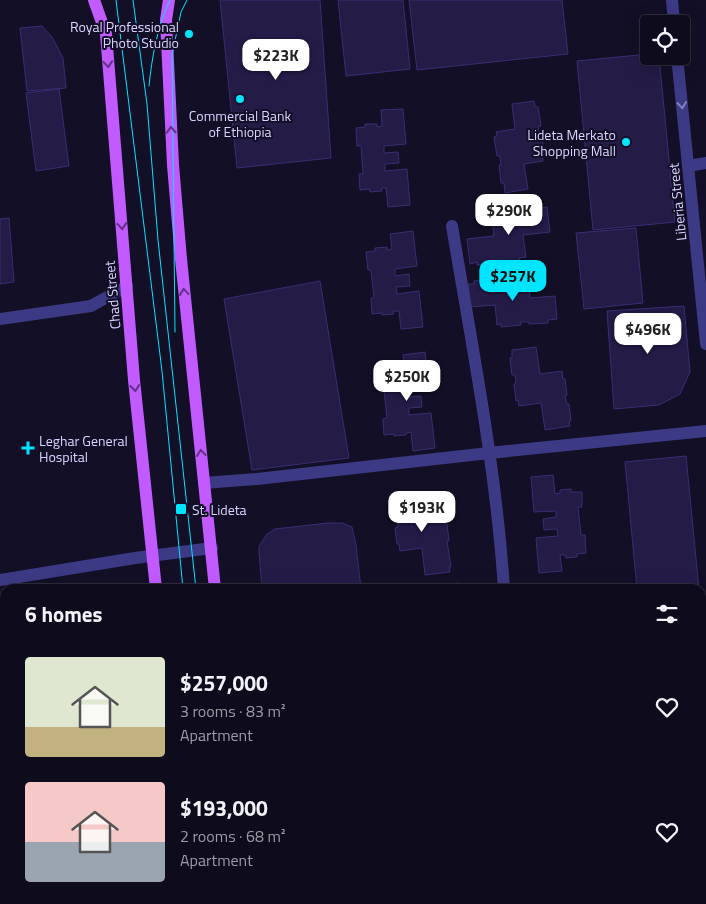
<!DOCTYPE html>
<meta charset="utf-8">
<style>
body{margin:0;font-family:"Titillium Web",sans-serif;background:#171425;color:#f1f3f6;height:100vh;display:flex;flex-direction:column;font-size:19px;white-space:nowrap}
*{box-sizing:border-box;margin:0}
p{font-size:16px;color:#9b9ba3}
.icon{flex:none;width:28px;height:28px;fill:none;stroke:currentColor;stroke-width:2;stroke-linecap:round;stroke-linejoin:round}
.map{position:relative;flex:1;overflow:hidden}
.side{position:absolute;left:0px;top:584px;width:706px;height:321px;display:flex;flex-direction:column;background:#0e0b1c;border-radius:15px 15px 0 0;box-shadow:0 5px 20px #0002,0 0 0 1px #2e2b3b}
.side>*{flex:none}
.fabs{position:absolute;left:640px;top:15px;display:grid;gap:10px}
.fabs a{display:grid;place-items:center;width:50px;height:50px;border-radius:5px;background:#0e0b1c;box-shadow:0 5px 20px #0002,0 0 0 1px #2e2b3b;font-size:25px}
.price{position:absolute;translate:-50% -42px;padding:0 11px;border-radius:10px;background:#fff;color:#222;font-size:16px;line-height:32px;filter:drop-shadow(0 1px 2px #0008)}
.price::after{content:'';position:absolute;left:50%;top:30px;width:15px;height:11px;margin-left:-8px;background:inherit;clip-path:polygon(0 0,100% 0,50% 100%)}
.price.active{background:#00e5ff;color:#111}
ul{padding:0;list-style:none}
li{display:flex;align-items:center;gap:15px;height:125px;padding:0 25px}
li span{display:grid;place-items:center;flex:none;width:140px;height:100px;border-radius:5px;color:#555}
li>.icon{margin-inline-start:auto}
span .icon{width:60px;height:60px;fill:#fffc;stroke-width:1}
li b{font-size:21px}
h2{display:flex;justify-content:space-between;align-items:center;height:60px;padding:0 25px;font-size:21px}
.map>svg:first-child{display:block}
</style>
<div class="map">
<svg width="706" height="904" viewBox="0 0 706 904">
<rect width="100%" height="100%" fill="#130f26"/>
<!-- building -->
<g fill="#241b47" stroke="#3b2d73">
<path d="M 220,0 L 320,0 L 331,158 L 237,168 Z"/>
<path d="M 338,0 L 403,0 L 410,69 L 346,76 Z"/>
<path d="M 409,0 L 562,0 L 568,54 L 417,70 Z"/>
<path d="M 42,26 L 52,37 L 63,58 L 66,88 L 27,91 L 20,28 Z"/>
<path d="M 649,54 L 649,56 L 659,56 L 675,222 L 593,230 L 577,61 Z"/>
<path d="M 59,89 L 69,166 L 36,171 L 26,93 Z"/>
<path d="M 534,101 L 535,107 L 538,107 L 541,126 L 538,127 L 540,137 L 542,137 L 545,156 L 543,156 L 543,161 L 524,164 L 528,189 L 505,193 L 504,183 L 501,183 L 499,165 L 501,165 L 500,156 L 497,156 L 494,137 L 497,136 L 496,132 L 515,129 L 512,104 Z"/>
<path d="M 403,109 L 406,144 L 384,146 L 384,153 L 398,152 L 399,163 L 385,164 L 385,171 L 407,169 L 410,205 L 388,207 L 386,188 L 381,188 L 382,191 L 370,192 L 369,189 L 360,190 L 359,174 L 363,174 L 361,146 L 357,146 L 356,128 L 365,127 L 365,124 L 377,124 L 377,127 L 382,126 L 381,110 Z"/>
<path d="M 541,206 L 541,208 L 547,207 L 550,232 L 523,235 L 526,257 L 519,258 L 520,261 L 503,262 L 503,260 L 494,261 L 494,263 L 477,265 L 477,262 L 470,264 L 467,239 L 494,236 L 491,213 L 500,213 L 499,211 L 516,209 L 516,211 L 525,210 L 525,208 Z"/>
<path d="M 9,218 L 14,282 L 0,284 L 0,219 Z"/>
<path d="M 636,228 L 643,303 L 584,309 L 576,233 Z"/>
<path d="M 413,231 L 417,266 L 395,269 L 395,276 L 409,274 L 410,286 L 396,287 L 397,294 L 419,291 L 423,327 L 401,329 L 399,311 L 393,311 L 394,314 L 382,315 L 382,313 L 372,314 L 371,298 L 374,298 L 371,270 L 368,270 L 366,252 L 375,251 L 375,248 L 387,247 L 387,250 L 392,249 L 390,234 Z"/>
<path d="M 523,277 L 523,279 L 528,279 L 530,298 L 555,296 L 557,319 L 548,320 L 548,323 L 529,324 L 529,322 L 520,322 L 521,325 L 501,327 L 501,324 L 497,325 L 495,305 L 470,307 L 468,284 L 474,284 L 474,281 L 493,279 L 494,282 L 504,281 L 504,278 Z"/>
<path d="M 320,281 L 349,458 L 252,470 L 224,299 Z"/>
<path d="M 684,306 L 690,372 L 680,394 L 659,405 L 614,409 L 607,311 Z"/>
<path d="M 536,347 L 540,374 L 562,371 L 563,379 L 565,379 L 567,395 L 565,396 L 567,404 L 569,404 L 571,421 L 569,421 L 570,426 L 545,430 L 541,403 L 519,406 L 518,400 L 516,401 L 514,384 L 516,383 L 515,375 L 512,375 L 510,358 L 512,358 L 512,350 Z"/>
<path d="M 425,352 L 429,388 L 407,390 L 408,397 L 421,396 L 422,407 L 409,408 L 409,415 L 431,413 L 435,448 L 413,451 L 411,432 L 406,433 L 406,435 L 394,436 L 394,434 L 384,435 L 383,419 L 387,418 L 384,390 L 380,391 L 378,373 L 388,372 L 387,369 L 399,368 L 400,371 L 405,370 L 403,355 Z"/>
<path d="M 686,456 L 699,589 L 637,589 L 625,462 Z"/>
<path d="M 553,475 L 555,494 L 560,493 L 560,490 L 571,489 L 571,492 L 582,492 L 582,507 L 578,507 L 581,535 L 585,535 L 586,553 L 577,554 L 577,557 L 566,558 L 565,555 L 560,555 L 562,571 L 539,573 L 536,538 L 558,536 L 557,529 L 544,530 L 543,519 L 556,517 L 556,511 L 534,512 L 531,477 Z"/>
<path d="M 419,492 L 422,519 L 444,516 L 445,525 L 447,524 L 449,541 L 447,541 L 451,567 L 449,567 L 450,572 L 425,575 L 422,548 L 400,551 L 399,544 L 397,544 L 395,528 L 398,527 L 397,519 L 394,519 L 393,502 L 395,502 L 394,494 Z"/>
<path d="M 328,523 L 342,523 L 352,527 L 356,545 L 361,589 L 262,589 L 259,552 L 259,546 L 267,534 L 275,529 Z"/>
<path d="M 458,583 L 458,586 L 464,586 L 464,589 L 437,589 L 439,589 L 439,586 Z"/>
<path d="M 701,613 L 706,663 L 706,725 L 701,725 Z"/>
<path d="M 706,741 L 706,904 L 573,904 L 573,900 L 701,900 L 701,742 Z"/>
</g>
<g fill="none" stroke-linecap="round" stroke-linejoin="round">
<!-- minor -->
<g stroke="#3d3a85" stroke-width="12">
<path d="M 672,0 L 674,24"/>
<path d="M 677,56 L 706,344"/>
<path d="M 688,166 L 706,163"/>
<path d="M 452,226 C 472,346 496,467 504,589"/>
<path d="M 0,319 L 91,306 L 127,286"/>
<path d="M 204,483 L 257,479 L 489,453 L 706,431"/>
<path d="M 0,580 L 135,558 L 212,548"/>
<path d="M 0,870 L 5,871"/>
<path d="M 527,900 L 527,904"/>
<path d="M 31,904 L 33,900"/>
<path d="M 100,904 L 100,900"/>
</g>
<!-- major -->
<g stroke="#c25bff" stroke-width="12">
<path d="M 94,0 L 106,34 L 134,380 L 156,589"/>
<path d="M 169,0 L 166,20 L 173,165 L 181,259 L 215,589"/>
<path d="M 191,900 L 192,904"/>
<path d="M 247,900 L 248,904"/>
</g>
<!-- tram -->
<g stroke="#00e5ff" stroke-width="1">
<path d="M 116,0 L 162,371 L 183,589"/>
<path d="M 133,0 L 147,104 L 158,240 L 196,589"/>
<path d="M 149,86 C 152,57 157,27 170,0"/>
<path d="M 175,332 L 172,55 L 181,12 L 187,0"/>
<path d="M 214,900 L 215,904"/>
<path d="M 227,900 L 228,904"/>
</g>
</g>
<!-- one-way arrows -->
<defs><path id="oneway-chevron" d="M-2-3.5L2.5 0L-2 3.5" fill="none" stroke-width="1.6" stroke-linecap="round" stroke-linejoin="round" transform="scale(1.25)"/></defs>
<g stroke="#623188">
<use href="#oneway-chevron" transform="translate(108 64) rotate(85)"/>
<use href="#oneway-chevron" transform="translate(171 130) rotate(-93)"/>
<use href="#oneway-chevron" transform="translate(122 226) rotate(85)"/>
<use href="#oneway-chevron" transform="translate(184 292) rotate(-95)"/>
<use href="#oneway-chevron" transform="translate(135 388) rotate(84)"/>
<use href="#oneway-chevron" transform="translate(201 453) rotate(-97)"/>
</g>
<use stroke="#837fbc" href="#oneway-chevron" transform="translate(682 105) rotate(84)"/>
<!-- markers -->
<g fill="#00e5ff" stroke="#130f26" stroke-width="2">
<circle cx="189" cy="34" r="5"/>
<circle cx="240" cy="99" r="5"/>
<circle cx="626" cy="142" r="5"/>
<path d="M25.5 440.5h5v5h5v5h-5v5h-5v-5h-5v-5h5z"/>
<rect x="175" y="503" width="12" height="12" rx="2.5"/>
</g>
<g text-anchor="middle" dominant-baseline="central" stroke-width="4" stroke-linejoin="round" paint-order="stroke">
<!-- poi labels -->
<g font-size="14" fill="#d9d4ff" stroke="#130f26" text-anchor="end">
<text x="179" y="26">Royal Professional<tspan x="179" dy="16">Photo Studio</tspan></text>
<text x="240" y="115" text-anchor="middle">Commercial Bank<tspan x="240" dy="16">of Ethiopia</tspan></text>
<text x="616" y="134">Lideta Merkato<tspan x="616" dy="16">Shopping Mall</tspan></text>
<text x="39" y="440" text-anchor="start">Leghar General<tspan x="39" dy="16">Hospital</tspan></text>
<text x="192" y="509" text-anchor="start">St. Lideta</text>
</g>
<!-- street labels -->
<g font-size="14" fill="#d9d4ff" stroke="#130f26">
<text transform="translate(677 202) rotate(-96)">Liberia Street</text>
<text transform="translate(112 295) rotate(-95)">Chad Street</text>
</g>
</g>
</svg>
<div class="fabs">
<a><svg class="icon" aria-label="locate" viewBox="0 0 24 24"><circle cx="12" cy="12" r="6"/><path d="M12 2v4M12 18v4M2 12h4M18 12h4"/></svg></a>
</div>
<b class="price" style="left:276px;top:81px">$223K</b>
<b class="price" style="left:509px;top:236px">$290K</b>
<b class="price active" style="left:513px;top:302px">$257K</b>
<b class="price" style="left:648px;top:355px">$496K</b>
<b class="price" style="left:407px;top:402px">$250K</b>
<b class="price" style="left:422px;top:533px">$193K</b>
<section class="side">
<h2>6 homes<svg class="icon" aria-label="filters" viewBox="0 0 24 24"><path d="M4 7h16M4 17h16"/><circle cx="9" cy="7" r="2"/><circle cx="15" cy="17" r="2"/></svg></h2>
<ul>
<li><span style="background:linear-gradient(#dfe7d0 70%,#c2b280 0)"><svg class="icon" aria-label="home" viewBox="0 0 24 24"><path d="M3 11l9-7 9 7M6 9v11h12V9"/></svg></span><div><b>$257,000</b><p>3 rooms · 83 m²</p><p>Apartment</p></div><svg class="icon" aria-label="heart" viewBox="0 0 24 24"><path d="M12 20l-8-8c-3-5 5-10 8-4 3-6 11-1 8 4z"/></svg></li>
<li><span style="background:linear-gradient(#f6c9c9 60%,#9aa5b1 0)"><svg class="icon" aria-label="home" viewBox="0 0 24 24"><path d="M3 11l9-7 9 7M6 9v11h12V9"/></svg></span><div><b>$193,000</b><p>2 rooms · 68 m²</p><p>Apartment</p></div><svg class="icon" aria-label="heart" viewBox="0 0 24 24"><path d="M12 20l-8-8c-3-5 5-10 8-4 3-6 11-1 8 4z"/></svg></li>
</ul>
</section>
</div>
